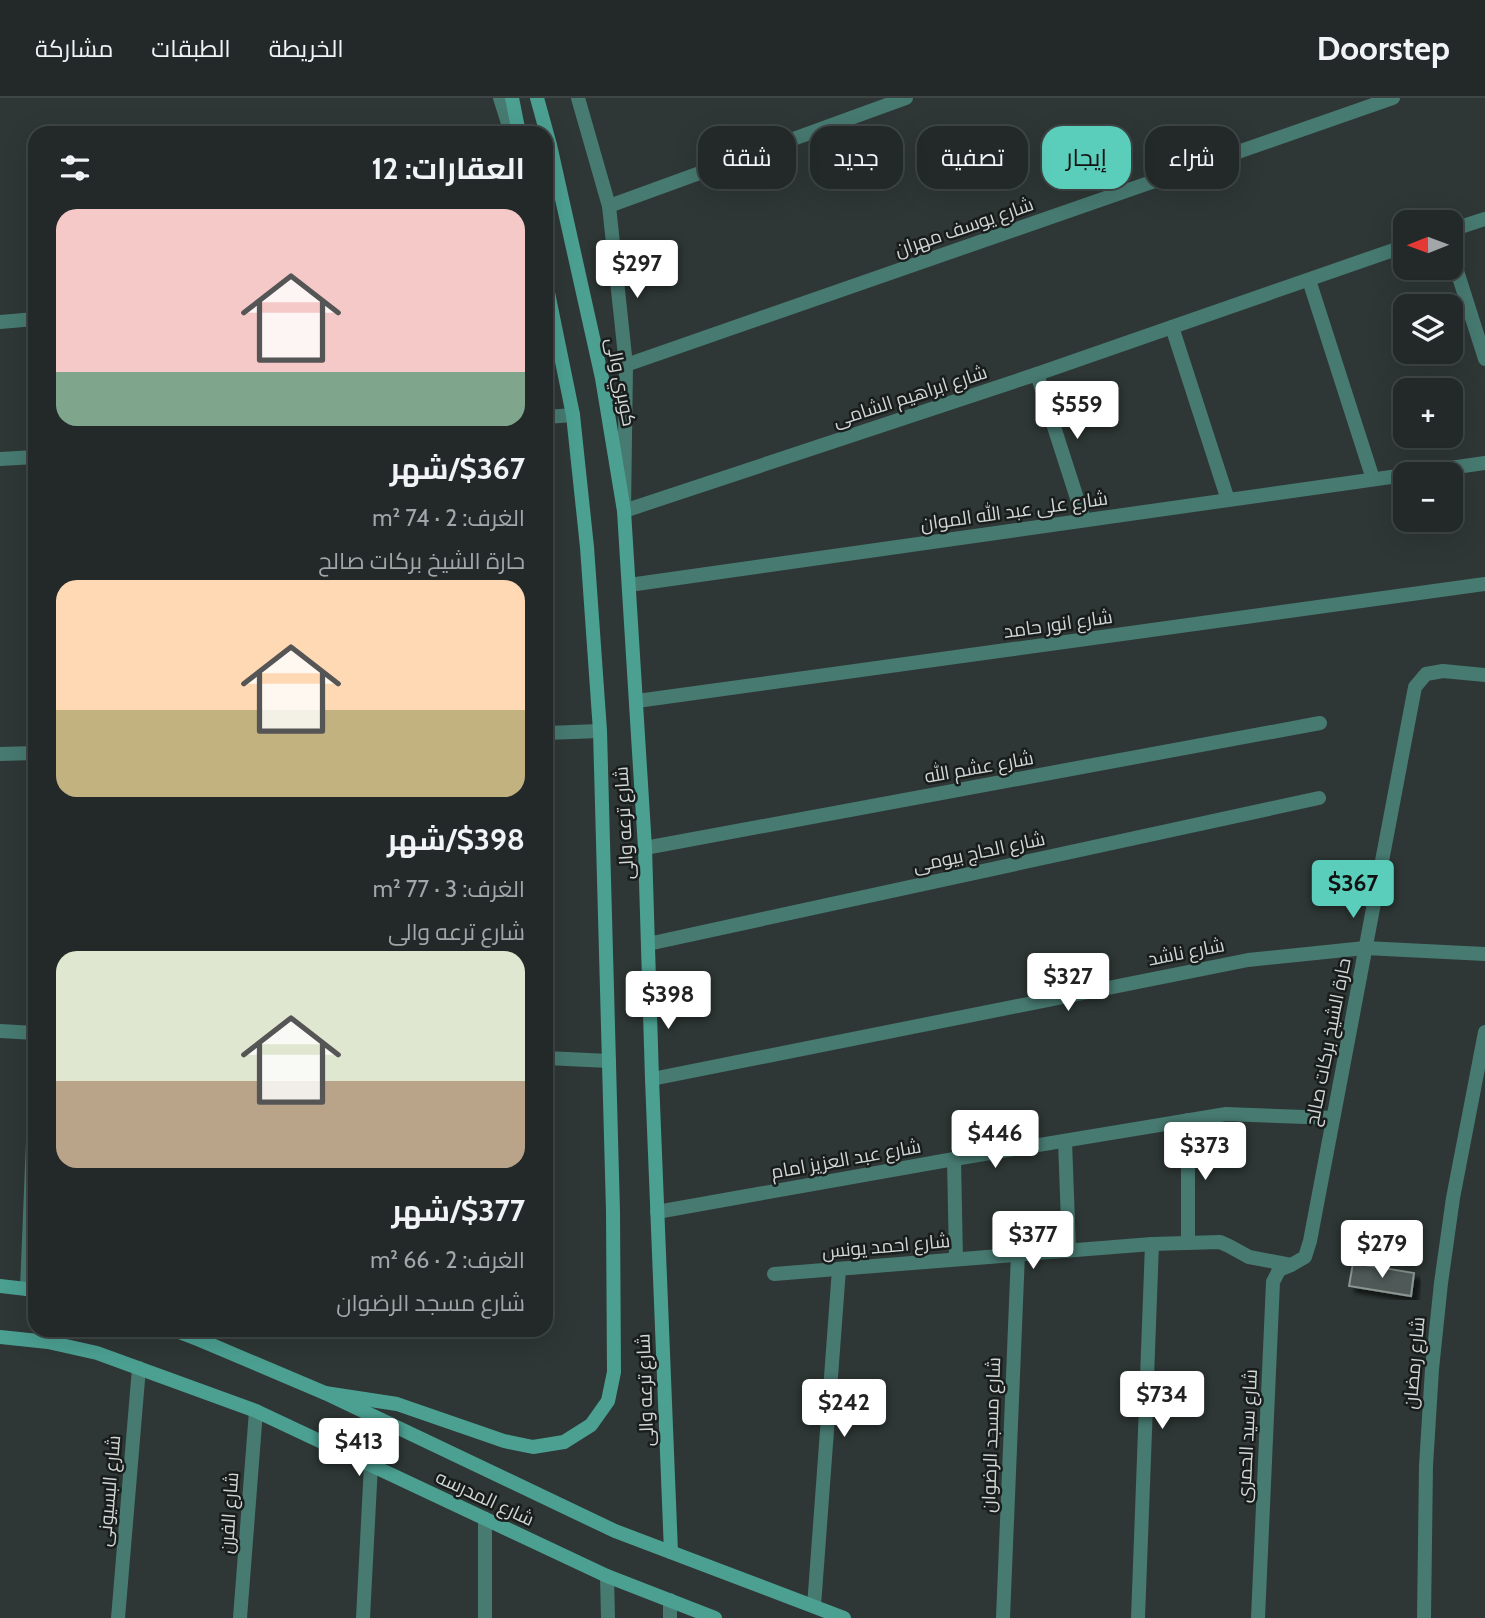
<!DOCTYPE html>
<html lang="ar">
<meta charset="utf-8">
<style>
body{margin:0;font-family:Cabin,Cairo,sans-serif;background:#2a3130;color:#f1f3f6;direction:rtl;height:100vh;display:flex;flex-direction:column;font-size:26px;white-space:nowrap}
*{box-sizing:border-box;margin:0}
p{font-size:23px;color:#a2a6a8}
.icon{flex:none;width:38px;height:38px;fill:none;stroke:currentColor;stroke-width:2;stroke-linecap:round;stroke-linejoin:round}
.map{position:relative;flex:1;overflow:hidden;direction:ltr}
.drawer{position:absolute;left:28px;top:28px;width:525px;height:1211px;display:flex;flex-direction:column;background:#222928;border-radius:21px;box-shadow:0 7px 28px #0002,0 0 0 2px #3f4545;direction:rtl}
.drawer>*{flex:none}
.guide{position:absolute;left:574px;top:28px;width:665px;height:63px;direction:rtl;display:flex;gap:14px}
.needle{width:46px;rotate:269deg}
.controls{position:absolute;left:1393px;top:112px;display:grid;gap:14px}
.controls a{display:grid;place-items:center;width:70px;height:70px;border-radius:14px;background:#222928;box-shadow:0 7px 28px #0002,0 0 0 2px #3f4545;font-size:35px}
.price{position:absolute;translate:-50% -60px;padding:0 16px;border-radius:7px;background:#fff;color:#222;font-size:23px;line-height:46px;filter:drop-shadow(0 2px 4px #0008)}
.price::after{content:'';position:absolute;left:50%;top:42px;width:21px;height:16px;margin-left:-10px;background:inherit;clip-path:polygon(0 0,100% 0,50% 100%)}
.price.active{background:#5bcebb;color:#111}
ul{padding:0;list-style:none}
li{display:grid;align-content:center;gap:14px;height:371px;padding:0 28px}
li span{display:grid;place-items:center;height:217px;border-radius:21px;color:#555}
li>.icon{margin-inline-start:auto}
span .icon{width:126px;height:126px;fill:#fffc;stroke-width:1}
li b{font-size:30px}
h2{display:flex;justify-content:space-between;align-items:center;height:84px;padding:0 28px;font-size:30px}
.pill{padding:0 24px;border-radius:21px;background:#222928;box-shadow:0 7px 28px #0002,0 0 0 2px #3f4545;font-size:24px;line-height:63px}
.pill.active{background:#5bcebb;color:#111}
header{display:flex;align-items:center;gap:42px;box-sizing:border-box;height:98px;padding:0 35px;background:#222928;border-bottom:2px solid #3f4545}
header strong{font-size:33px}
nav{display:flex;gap:38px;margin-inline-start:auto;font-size:24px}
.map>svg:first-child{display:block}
</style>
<header>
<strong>Doorstep</strong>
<nav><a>الخريطة</a><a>الطبقات</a><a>مشاركة</a></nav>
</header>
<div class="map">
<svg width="1485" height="1520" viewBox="0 0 1485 1520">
<defs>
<filter id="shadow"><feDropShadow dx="6" dy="6" stdDeviation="2" flood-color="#0009"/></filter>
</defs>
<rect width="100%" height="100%" fill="#2e3735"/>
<!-- building -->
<path fill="#505a58" stroke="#8b9693" stroke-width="2" filter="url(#shadow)" d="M 1353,1165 L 1414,1175 L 1411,1198 L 1349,1188 Z"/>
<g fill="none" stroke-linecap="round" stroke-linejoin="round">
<!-- minor -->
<g stroke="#477a71" stroke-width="14">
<path d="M 500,0 L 511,35"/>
<path d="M 578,0 L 609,108 L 626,267 L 624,413 L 1037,276 L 1405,148"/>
<path d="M 609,108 L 906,0"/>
<path d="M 1451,132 L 1485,121"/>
<path d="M 1451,154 L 1485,261"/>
<path d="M 1309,182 L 1373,381"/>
<path d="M 0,224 L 35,221"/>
<path d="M 1172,229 L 1228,402"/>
<path d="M 626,267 L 1393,0"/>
<path d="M 1037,276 L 1084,422"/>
<path d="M 546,319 L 573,317"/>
<path d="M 0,361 L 35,359"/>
<path d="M 1408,376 L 1485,365"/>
<path d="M 629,487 L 1405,377"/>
<path d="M 637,603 L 1485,486"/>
<path d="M 546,635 L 600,633"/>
<path d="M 0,656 L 35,655"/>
<path d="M 645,750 L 1320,625"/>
<path d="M 648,846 L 1319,700"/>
<path d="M 0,933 L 35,935"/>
<path d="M 546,960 L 609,963"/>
<path d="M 652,981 L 1248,862 L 1365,850 L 1485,856"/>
<path d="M 1065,1043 L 1069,1152"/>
<path d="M 954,1061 L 956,1161"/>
<path d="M 657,1114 L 954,1061 L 1226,1016 L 1333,1020"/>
<path d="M 1188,1145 L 1188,1022"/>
<path d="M 774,1176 L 1152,1146 L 1220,1144 L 1229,1148 L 1249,1159 L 1291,1167"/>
<path d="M 27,1190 L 34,1020"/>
<path d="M 607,1478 L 608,1520"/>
<path d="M 670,1502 L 670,1520"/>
<path d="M 814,1508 L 839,1171"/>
<path d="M 118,1520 L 139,1270"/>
<path d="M 240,1520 L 256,1313"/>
<path d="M 363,1520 L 371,1367"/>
<path d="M 485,1520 L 485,1421"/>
<path d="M 1003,1520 L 1018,1156"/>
<path d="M 1138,1520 L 1152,1146"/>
<path d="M 1258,1520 L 1273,1184 L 1279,1172 L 1291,1167 L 1305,1159 L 1310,1143 L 1415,589 L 1426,576 L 1443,573 L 1485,577"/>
<path d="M 1424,1520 L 1426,1368 L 1432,1271 L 1441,1185 L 1453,1100 L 1485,934"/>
</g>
<!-- secondary -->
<g stroke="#4ba092" stroke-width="14">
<path d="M 512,0 L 519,35"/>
<path d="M 537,0 L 550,47 L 602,280 L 624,413 L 645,750 L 652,981 L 671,1454"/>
<path d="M 0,1188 L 35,1192"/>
<path d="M 174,1232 L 200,1242 L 325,1295 L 615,1433 L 844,1520"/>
<path d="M 0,1239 L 48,1244 L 97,1255 L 256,1313 L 607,1478 L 715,1520"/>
<path d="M 325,1295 L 397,1306 L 504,1343 L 533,1349 L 564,1344 L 591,1327 L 608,1303 L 614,1274 L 613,1113 L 600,633 L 587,449 L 573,317 L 546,185"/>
</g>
</g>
<g text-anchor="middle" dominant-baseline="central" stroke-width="5" stroke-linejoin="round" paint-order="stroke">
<!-- street labels -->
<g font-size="19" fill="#d1d7d6" stroke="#191d1c">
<text transform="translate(964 129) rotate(-19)">شارع يوسف مهران</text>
<text transform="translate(621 284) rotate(79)">كوبري والى</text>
<text transform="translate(910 298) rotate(-18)">شارع ابراهيم الشامى</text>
<text transform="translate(1014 413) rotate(-8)">شارع على عبد الله الموان</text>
<text transform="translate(1058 526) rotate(-8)">شارع انور حامد</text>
<text transform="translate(979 669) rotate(-10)">شارع عشم الله</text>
<text transform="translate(624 725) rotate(-93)">شارع ترعه والى</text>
<text transform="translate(979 754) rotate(-12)">شارع الحاج بيومى</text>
<text transform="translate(1186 854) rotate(-11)">شارع ناشد</text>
<text transform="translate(1328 944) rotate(-79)">حارة الشيخ بركات صالح</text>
<text transform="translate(846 1061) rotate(-10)">شارع عبد العزيز امام</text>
<text transform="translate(886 1148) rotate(-5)">شارع احمد يونس</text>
<text transform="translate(1414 1265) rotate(-85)">شارع رمضان</text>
<text transform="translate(645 1292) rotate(-92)">شارع ترعه والى</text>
<text transform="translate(991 1337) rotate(-88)">شارع مسجد الرضوان</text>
<text transform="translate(1247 1338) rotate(-87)">شارع سيد الحمرى</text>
<text transform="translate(109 1393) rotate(-85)">شارع البسيونى</text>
<text transform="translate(485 1400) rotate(25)">شارع المدرسه</text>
<text transform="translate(229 1415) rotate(-86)">شارع الفرن</text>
</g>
</g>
</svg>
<div class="controls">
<a><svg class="needle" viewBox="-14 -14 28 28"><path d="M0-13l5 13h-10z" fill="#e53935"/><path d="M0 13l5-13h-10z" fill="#a2a6a8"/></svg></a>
<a><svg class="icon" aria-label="layers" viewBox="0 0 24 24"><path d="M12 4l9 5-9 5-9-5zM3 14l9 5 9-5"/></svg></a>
<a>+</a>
<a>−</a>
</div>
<b class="price" style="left:637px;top:202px">$297</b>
<b class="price" style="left:1077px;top:343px">$559</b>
<b class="price active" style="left:1353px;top:822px">$367</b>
<b class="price" style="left:1068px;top:915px">$327</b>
<b class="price" style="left:668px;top:933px">$398</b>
<b class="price" style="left:995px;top:1072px">$446</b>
<b class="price" style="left:1205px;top:1084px">$373</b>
<b class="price" style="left:1033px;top:1173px">$377</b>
<b class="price" style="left:1382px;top:1182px">$279</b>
<b class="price" style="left:1162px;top:1333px">$734</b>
<b class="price" style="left:844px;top:1341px">$242</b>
<b class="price" style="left:359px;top:1380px">$413</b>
<div class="guide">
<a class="pill">شراء</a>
<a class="pill active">إيجار</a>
<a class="pill">تصفية</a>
<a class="pill">جديد</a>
<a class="pill">شقة</a>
</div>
<section class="drawer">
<h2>العقارات: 12<svg class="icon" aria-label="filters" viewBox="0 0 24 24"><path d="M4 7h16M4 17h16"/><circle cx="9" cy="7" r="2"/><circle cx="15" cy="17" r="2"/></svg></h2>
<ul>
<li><span style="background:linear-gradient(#f6c9c9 75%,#7fa58c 0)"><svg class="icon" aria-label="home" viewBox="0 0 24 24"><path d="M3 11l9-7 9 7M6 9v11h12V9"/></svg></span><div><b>$367/شهر</b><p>الغرف: 2 · 74 m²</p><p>حارة الشيخ بركات صالح</p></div></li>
<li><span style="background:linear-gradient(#ffd9b3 60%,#c2b280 0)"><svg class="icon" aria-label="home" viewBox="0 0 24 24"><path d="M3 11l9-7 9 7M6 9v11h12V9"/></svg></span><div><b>$398/شهر</b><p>الغرف: 3 · 77 m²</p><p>شارع ترعه والى</p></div></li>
<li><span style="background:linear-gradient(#dfe7d0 60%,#b9a48a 0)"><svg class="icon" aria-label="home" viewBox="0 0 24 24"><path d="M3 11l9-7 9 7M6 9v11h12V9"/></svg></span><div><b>$377/شهر</b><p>الغرف: 2 · 66 m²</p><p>شارع مسجد الرضوان</p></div></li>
</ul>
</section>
</div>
